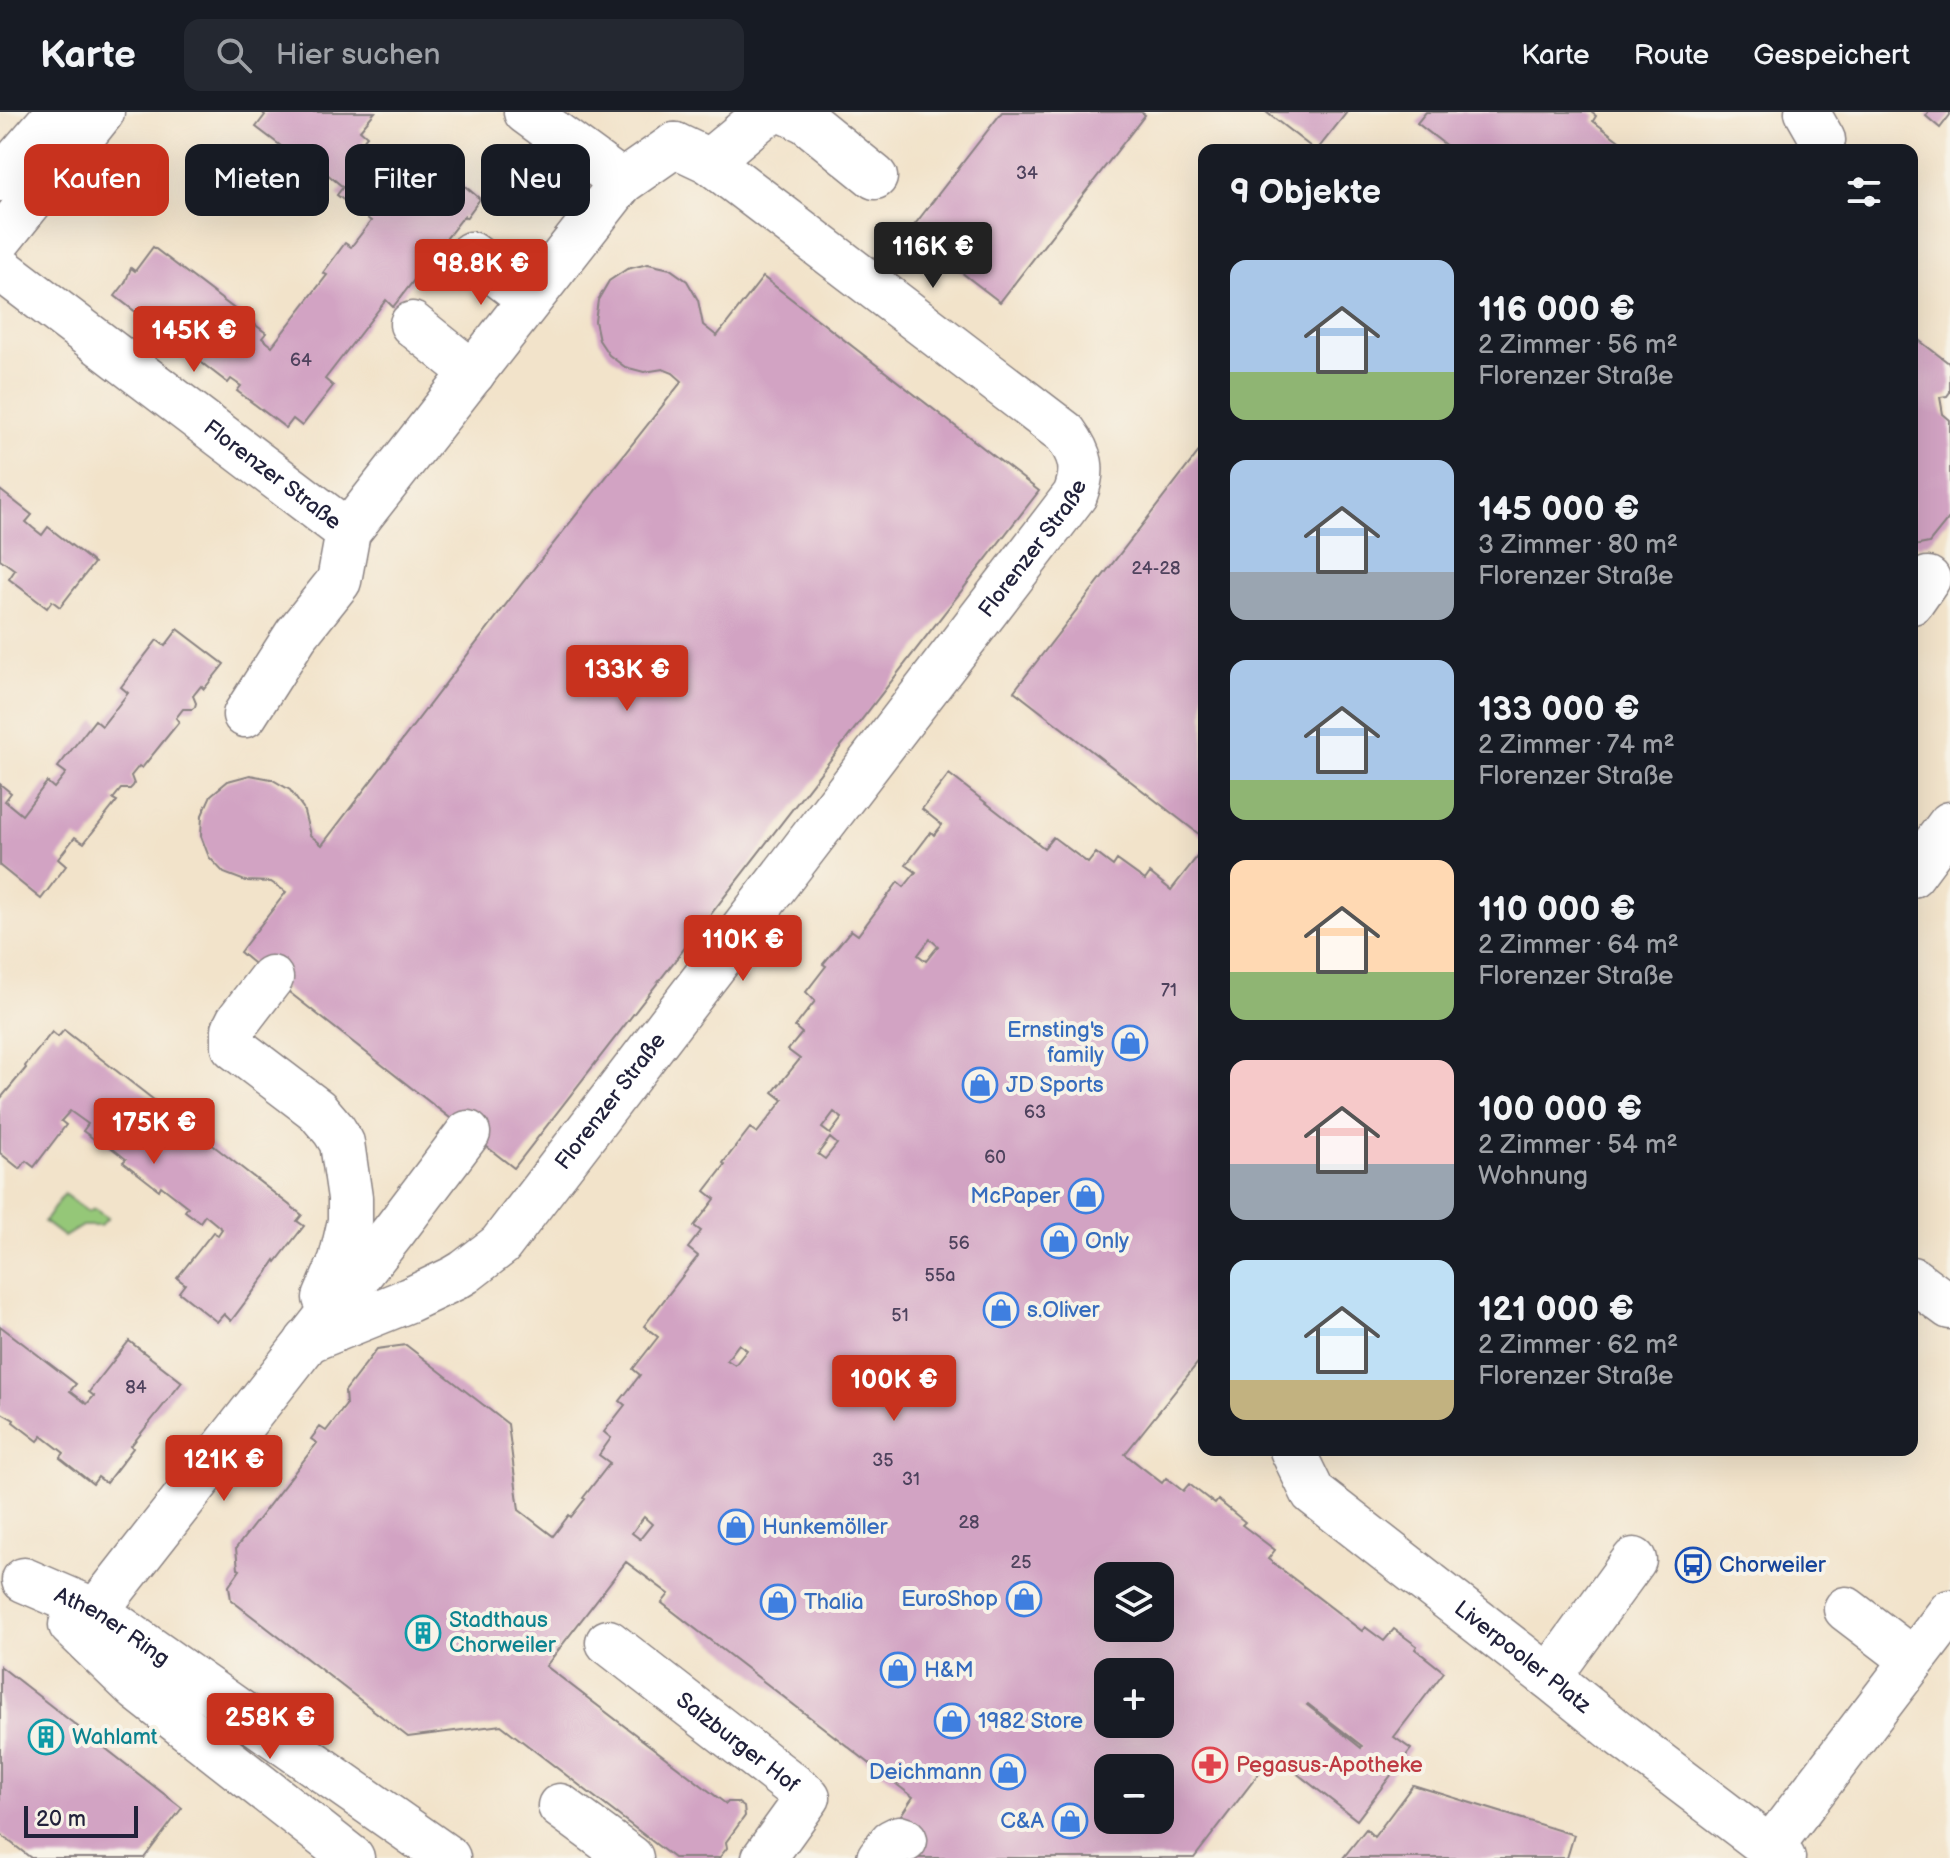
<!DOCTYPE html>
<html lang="de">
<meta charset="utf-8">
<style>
body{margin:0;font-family:"Balsamiq Sans",sans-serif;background:#242831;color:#f1f3f6;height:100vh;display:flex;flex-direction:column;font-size:30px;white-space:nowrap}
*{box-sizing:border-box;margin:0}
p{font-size:26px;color:#9ea1a6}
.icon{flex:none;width:44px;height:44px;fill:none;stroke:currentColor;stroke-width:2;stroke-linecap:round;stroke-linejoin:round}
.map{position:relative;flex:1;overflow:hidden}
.details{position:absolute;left:1198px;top:32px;width:720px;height:1312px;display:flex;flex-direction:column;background:#171b24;border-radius:16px;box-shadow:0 8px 32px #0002}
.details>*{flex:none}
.guide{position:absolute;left:24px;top:32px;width:760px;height:72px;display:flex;gap:16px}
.buttons{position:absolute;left:1094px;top:1450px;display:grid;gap:16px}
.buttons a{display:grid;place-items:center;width:80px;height:80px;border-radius:16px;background:#171b24;box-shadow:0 8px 32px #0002;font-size:40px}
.scale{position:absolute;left:24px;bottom:20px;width:114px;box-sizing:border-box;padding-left:8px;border:4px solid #22223b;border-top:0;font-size:22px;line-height:28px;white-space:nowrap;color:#22223b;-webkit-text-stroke:6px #f7f3e8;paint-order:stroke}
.price{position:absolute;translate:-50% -68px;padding:0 18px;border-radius:8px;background:#c8321e;color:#fff;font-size:26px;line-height:52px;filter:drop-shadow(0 2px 4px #0008)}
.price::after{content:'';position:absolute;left:50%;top:48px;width:24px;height:18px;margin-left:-12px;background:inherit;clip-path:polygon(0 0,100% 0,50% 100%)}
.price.on{background:#222;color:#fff}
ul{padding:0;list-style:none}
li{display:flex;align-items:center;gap:24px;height:200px;padding:0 32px}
li span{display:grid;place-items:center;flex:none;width:224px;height:160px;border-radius:16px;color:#555}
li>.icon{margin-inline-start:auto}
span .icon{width:96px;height:96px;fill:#fffc;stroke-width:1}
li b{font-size:34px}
h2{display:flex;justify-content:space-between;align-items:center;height:96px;padding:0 32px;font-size:34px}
.pill{padding:0 28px;border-radius:16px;background:#171b24;box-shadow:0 8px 32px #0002;font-size:28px;line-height:72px}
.pill.on{background:#c8321e;color:#fff}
header{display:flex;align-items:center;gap:48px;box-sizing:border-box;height:112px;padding:0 40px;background:#171b24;border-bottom:2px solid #363941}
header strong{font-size:38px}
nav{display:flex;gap:44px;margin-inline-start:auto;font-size:28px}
.search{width:560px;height:72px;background:#242831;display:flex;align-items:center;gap:20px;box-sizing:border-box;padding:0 28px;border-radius:16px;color:#9ea1a6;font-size:30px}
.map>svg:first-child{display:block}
</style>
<header>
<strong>Karte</strong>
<div class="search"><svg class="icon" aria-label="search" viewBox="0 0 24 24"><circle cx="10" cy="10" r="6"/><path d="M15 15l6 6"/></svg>Hier suchen</div>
<nav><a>Karte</a><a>Route</a><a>Gespeichert</a></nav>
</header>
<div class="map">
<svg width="1950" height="1746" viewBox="0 0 1950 1746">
<rect width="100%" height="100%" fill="#f7f3e8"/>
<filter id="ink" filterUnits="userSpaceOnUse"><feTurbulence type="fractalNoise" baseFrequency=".0125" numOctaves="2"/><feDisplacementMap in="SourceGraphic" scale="16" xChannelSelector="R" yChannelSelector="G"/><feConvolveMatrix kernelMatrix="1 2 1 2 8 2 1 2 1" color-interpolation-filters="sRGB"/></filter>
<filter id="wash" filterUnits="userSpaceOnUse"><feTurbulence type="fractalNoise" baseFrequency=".006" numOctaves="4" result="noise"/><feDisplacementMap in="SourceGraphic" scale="32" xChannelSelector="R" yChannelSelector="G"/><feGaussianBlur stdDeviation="1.8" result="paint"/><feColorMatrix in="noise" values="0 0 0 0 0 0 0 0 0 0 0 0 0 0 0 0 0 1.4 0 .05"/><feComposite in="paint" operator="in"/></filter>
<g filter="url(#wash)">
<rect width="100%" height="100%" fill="#f2e3ca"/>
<!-- green -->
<path fill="#95c778" stroke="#5c745a" stroke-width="2" d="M 64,1082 L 88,1100 L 94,1097 L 108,1106 L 100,1114 L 82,1114 L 64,1125 L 44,1110 Z"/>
<g id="blocks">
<!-- building -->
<g fill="#d2a3c3" fill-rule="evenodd">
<path d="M 262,0 L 375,0 L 360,18 L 367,24 L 362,30 L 373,39 L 378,31 L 401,48 L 394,54 L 403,60 L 411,51 L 438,71 L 447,59 L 480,87 L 466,106 L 464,104 L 393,195 L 386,188 L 325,267 L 333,274 L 302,314 L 293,307 L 286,316 L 237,279 L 241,274 L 231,267 L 228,271 L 115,184 L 125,171 L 131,156 L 135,159 L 153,135 L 266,221 L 262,226 L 272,234 L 327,163 L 323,161 L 345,131 L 351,135 L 371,109 L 337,83 L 343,75 L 294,35 L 289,40 L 256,15 L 265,3 Z"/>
<path d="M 1002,0 L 1141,0 L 1145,3 L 1000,190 L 909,120 Z"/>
<path d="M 1266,0 L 1347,0 L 1317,38 L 1315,38 Z"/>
<path d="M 1426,0 L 1591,0 L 1596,4 L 1593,9 L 1631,38 L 1452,38 L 1417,11 Z"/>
<path d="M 1929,0 L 1950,0 L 1950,3 L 1940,16 L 1926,4 Z"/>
<path d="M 648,152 L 670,157 L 687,169 L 698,188 L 703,213 L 717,224 L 763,165 L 1039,379 L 514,1056 L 271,866 L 240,840 L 286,780 L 271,770 L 245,769 L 224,761 L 209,745 L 201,724 L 202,703 L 211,683 L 228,669 L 250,663 L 271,667 L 290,678 L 303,696 L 310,723 L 322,733 L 520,474 L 682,269 L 673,261 L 663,257 L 644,260 L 625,255 L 609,243 L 599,228 L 595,209 L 598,188 L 609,169 L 627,157 Z"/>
<path d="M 1912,223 L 1950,252 L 1950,280 L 1947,284 L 1940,285 L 1943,302 L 1950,308 L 1950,405 L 1929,431 L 1914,434 L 1912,433 Z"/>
<path d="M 1204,333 L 1204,726 L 1014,579 Z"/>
<path d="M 0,378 L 32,403 L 26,410 L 33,416 L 42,423 L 48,415 L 94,451 L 60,495 L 52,489 L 47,496 L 9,467 L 15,458 L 0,447 Z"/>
<path d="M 178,517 L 224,552 L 204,577 L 201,574 L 193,584 L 196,591 L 195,595 L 192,597 L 183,597 L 176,606 L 179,610 L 142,656 L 139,654 L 131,664 L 134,672 L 133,674 L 130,677 L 121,677 L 113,687 L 117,689 L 84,731 L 75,725 L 58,747 L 66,754 L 41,787 L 0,754 L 0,672 L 11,681 L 5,689 L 22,703 L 47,670 L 54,676 L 66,661 L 58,655 L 95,608 L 102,614 L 128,581 L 121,575 L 157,528 L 165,534 Z"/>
<path d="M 949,662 L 1044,736 L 1053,725 L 1088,751 L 1096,741 L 1113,754 L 1117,748 L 1145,768 L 1150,761 L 1171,778 L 1204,736 L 1204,1243 L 1125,1342 L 1162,1371 L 1166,1366 L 1183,1379 L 1189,1372 L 1215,1392 L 1218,1388 L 1245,1410 L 1242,1413 L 1275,1438 L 1268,1447 L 1362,1519 L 1365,1515 L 1384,1529 L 1394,1517 L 1417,1534 L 1415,1537 L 1444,1560 L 1394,1625 L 1411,1637 L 1357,1708 L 1273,1643 L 1194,1746 L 893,1746 L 897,1709 L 913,1685 L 662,1491 L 669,1482 L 626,1450 L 546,1554 L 726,1692 L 728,1690 L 737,1690 L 744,1695 L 745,1704 L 726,1730 L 727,1736 L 719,1746 L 674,1746 L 501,1613 L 408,1625 L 231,1488 L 229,1474 L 240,1458 L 238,1457 L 236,1436 L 317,1331 L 311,1327 L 320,1315 L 326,1319 L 346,1293 L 345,1279 L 377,1237 L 406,1233 L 508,1312 L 519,1398 L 553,1424 L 569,1403 L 571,1405 L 585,1387 L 583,1386 L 610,1351 L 599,1343 L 611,1326 L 604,1320 L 625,1293 L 620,1289 L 640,1263 L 633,1257 L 658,1225 L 644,1214 L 698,1144 L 688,1136 L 701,1119 L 694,1114 L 715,1087 L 705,1079 L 725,1053 L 723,1051 L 750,1016 L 757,1021 L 783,988 L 773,980 L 800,947 L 788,938 L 802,921 L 795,915 L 815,889 L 806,880 L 826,854 L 823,852 L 851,818 L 858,823 L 898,770 L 904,775 L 916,760 L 906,753 L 931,720 L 934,723 L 942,713 L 922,697 ZM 930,827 L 938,834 L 926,849 L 918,843 ZM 834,1000 L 842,1006 L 830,1022 L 822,1016 ZM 830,1026 L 837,1032 L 825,1047 L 818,1042 ZM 739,1232 L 747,1238 L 735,1253 L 727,1248 ZM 644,1405 L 652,1412 L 640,1427 L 632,1421 ZM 1108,1464 L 1160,1464 L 1160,1516 L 1108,1516 ZM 1108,1560 L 1160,1560 L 1160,1612 L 1108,1612 ZM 1308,1592 L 1362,1634 L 1361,1636 L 1307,1593 ZM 1108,1656 L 1160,1656 L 1160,1708 L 1108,1708 Z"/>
<path d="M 64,918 L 199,1023 L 198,1025 L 209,1032 L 210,1031 L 302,1103 L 297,1109 L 304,1114 L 276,1150 L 275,1148 L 271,1154 L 268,1160 L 231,1209 L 224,1202 L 217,1210 L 179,1180 L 185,1172 L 177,1166 L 213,1120 L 218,1123 L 222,1117 L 205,1103 L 200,1110 L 185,1099 L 188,1095 L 161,1074 L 159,1078 L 123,1050 L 126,1047 L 100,1027 L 98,1030 L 83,1019 L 88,1012 L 70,999 L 61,1009 L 66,1013 L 34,1055 L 26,1049 L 20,1057 L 0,1041 L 0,987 L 26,956 L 25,954 L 52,920 L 58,925 Z"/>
<path d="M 0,1214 L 76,1272 L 70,1279 L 87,1292 L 94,1284 L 89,1280 L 129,1229 L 182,1270 L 131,1334 L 133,1336 L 106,1371 L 98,1365 L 93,1372 L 60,1346 L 64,1341 L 42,1324 L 38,1329 L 13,1310 L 14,1308 L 0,1300 Z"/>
<path d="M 0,1554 L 182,1696 L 144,1746 L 31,1746 L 0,1722 Z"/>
<path d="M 1413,1673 L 1574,1723 L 1567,1746 L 1343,1746 L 1366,1717 L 1374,1725 Z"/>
</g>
</g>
</g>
<g filter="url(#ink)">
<use href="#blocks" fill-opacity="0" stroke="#8a8282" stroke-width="2"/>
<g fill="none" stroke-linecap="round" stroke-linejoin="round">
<!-- minor casing -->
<g stroke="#8a8282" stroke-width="47">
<g id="minor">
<path d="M 526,0 L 622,70"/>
<path d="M 787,0 L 806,9 L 875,65"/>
<path d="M 1807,0 L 1823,28 L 1820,38"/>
<path d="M 709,49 L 763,4 L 774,0"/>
<path d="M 0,67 L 58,0"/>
<path d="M 0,127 L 102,0"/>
<path d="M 471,142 L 530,187"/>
<path id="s1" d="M 0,156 L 348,420"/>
<path d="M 412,212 L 473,261"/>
<path d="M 1912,490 L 1928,467"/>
<path d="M 245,603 L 296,523 L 339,469 L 348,420 L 622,70 L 675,33"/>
<path d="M 1912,763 L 1950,712"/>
<path d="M 271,866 L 238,909 L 234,917 L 234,935 L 317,998 L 334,1018 L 342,1031 L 350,1086 L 350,1109 L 341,1148 L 325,1186"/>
<path d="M 1912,1167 L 1950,1195"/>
<path id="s2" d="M 307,1229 L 409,1188 L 455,1166 L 465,1160 L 500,1133 L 1075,383 C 1085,357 1081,343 1065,321 L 709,49 L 675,33"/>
<path id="s3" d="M 1292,1338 L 1313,1381 L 1549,1565 L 1621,1623 L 1783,1746"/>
<path id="s4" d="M 24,1468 L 96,1499 L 448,1746"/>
<path d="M 1846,1497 L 1913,1548"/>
<path d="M 71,1513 L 137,1577 L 352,1746"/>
<path id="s5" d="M 608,1530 L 808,1685 L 764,1746"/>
<path d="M 91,1532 L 96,1499 L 394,1119 L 468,1021"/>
<path d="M 1549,1565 L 1634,1448"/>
<path d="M 560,1694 L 631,1746"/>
<path d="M 1770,1736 L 1950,1500"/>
<path d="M 879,1746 L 891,1730 L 899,1726 L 905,1728"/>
</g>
</g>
<!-- minor -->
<use href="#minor" stroke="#fff" stroke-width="44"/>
</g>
</g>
<!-- icons -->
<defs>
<g id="shop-ring" transform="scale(1.8)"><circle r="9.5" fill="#f7f3e8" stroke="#3f7fe0" stroke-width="1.5"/><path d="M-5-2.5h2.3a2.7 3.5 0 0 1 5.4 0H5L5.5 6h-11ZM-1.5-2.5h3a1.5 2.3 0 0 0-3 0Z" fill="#3f7fe0"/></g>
<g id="bus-ring" transform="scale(1.8)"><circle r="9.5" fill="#f7f3e8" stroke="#1a4fb4" stroke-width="1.5"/><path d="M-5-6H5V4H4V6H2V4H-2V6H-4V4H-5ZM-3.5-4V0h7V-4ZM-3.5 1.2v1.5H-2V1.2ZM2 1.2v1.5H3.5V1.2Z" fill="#1a4fb4"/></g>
<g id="building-ring" transform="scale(1.8)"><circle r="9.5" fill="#f7f3e8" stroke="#0f9aa8" stroke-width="1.5"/><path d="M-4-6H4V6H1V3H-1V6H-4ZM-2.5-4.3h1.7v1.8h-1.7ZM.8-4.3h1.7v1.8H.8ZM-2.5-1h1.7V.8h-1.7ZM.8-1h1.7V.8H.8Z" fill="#0f9aa8"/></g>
<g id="pharmacy-ring" transform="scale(1.8)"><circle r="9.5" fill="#f7f3e8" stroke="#e0444e" stroke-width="1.5"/><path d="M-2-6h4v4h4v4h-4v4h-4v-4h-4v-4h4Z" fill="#e0444e"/></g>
</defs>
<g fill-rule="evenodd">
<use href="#shop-ring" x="1130" y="931"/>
<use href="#shop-ring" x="980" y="973"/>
<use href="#shop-ring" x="1086" y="1084"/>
<use href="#shop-ring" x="1059" y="1129"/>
<use href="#shop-ring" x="1001" y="1198"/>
<use href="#shop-ring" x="736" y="1415"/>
<use href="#bus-ring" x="1693" y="1453"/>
<use href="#shop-ring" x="1024" y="1487"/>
<use href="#shop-ring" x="778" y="1490"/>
<use href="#building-ring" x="423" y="1521"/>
<use href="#shop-ring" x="898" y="1558"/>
<use href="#shop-ring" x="952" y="1609"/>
<use href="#building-ring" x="46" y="1625"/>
<use href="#pharmacy-ring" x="1210" y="1653"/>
<use href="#shop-ring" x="1008" y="1660"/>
<use href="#shop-ring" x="1070" y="1709"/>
</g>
<g text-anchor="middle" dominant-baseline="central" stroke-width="8" stroke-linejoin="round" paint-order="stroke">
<!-- number labels -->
<g font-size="18" fill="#4e425d">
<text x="1027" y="61">34</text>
<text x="301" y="248">64</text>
<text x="1156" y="456">24-28</text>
<text x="1169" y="878">71</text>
<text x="1035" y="1000">63</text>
<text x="995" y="1045">60</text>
<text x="959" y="1131">56</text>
<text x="940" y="1163">55a</text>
<text x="900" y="1203">51</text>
<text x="136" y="1275">84</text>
<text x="883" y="1348">35</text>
<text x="911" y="1367">31</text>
<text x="969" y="1410">28</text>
<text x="1021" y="1450">25</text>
</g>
<!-- street labels -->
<g font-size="22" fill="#22223b" stroke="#f7f3e8">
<text stroke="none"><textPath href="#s1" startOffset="342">Florenzer Straße</textPath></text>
<text stroke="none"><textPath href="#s2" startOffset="1094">Florenzer Straße</textPath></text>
<text stroke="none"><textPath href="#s2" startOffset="398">Florenzer Straße</textPath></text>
<text stroke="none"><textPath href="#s4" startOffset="100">Athener Ring</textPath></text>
<text stroke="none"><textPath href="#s3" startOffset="314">Liverpooler Platz</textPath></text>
<text stroke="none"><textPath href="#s5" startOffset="164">Salzburger Hof</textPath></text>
</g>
<!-- shop labels -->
<g font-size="22" fill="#366cbe" stroke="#f7f3e8" text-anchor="start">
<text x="1104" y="918" text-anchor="end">Ernsting's<tspan x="1104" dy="25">family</tspan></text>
<text x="1006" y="973">JD Sports</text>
<text x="1060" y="1084" text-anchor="end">McPaper</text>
<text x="1085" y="1129">Only</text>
<text x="1027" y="1198">s.Oliver</text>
<text x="762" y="1415">Hunkemöller</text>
<text x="998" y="1487" text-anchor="end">EuroShop</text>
<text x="804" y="1490">Thalia</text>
<text x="924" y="1558">H&amp;M</text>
<text x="978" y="1609">1982 Store</text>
<text x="982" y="1660" text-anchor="end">Deichmann</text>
<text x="1044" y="1709" text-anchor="end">C&amp;A</text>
</g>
<!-- transit labels -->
<g font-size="22" fill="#164399" stroke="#f7f3e8" text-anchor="start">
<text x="1719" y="1453">Chorweiler</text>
</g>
<!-- culture labels -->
<g font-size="22" fill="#0d838f" stroke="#f7f3e8" text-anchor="start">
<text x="449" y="1508">Stadthaus<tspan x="449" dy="25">Chorweiler</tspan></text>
<text x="72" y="1625">Wahlamt</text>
</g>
<!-- health labels -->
<g font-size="22" fill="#be3a42" stroke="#f7f3e8" text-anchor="start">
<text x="1236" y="1653">Pegasus-Apotheke</text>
</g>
</g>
</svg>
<div class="buttons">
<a><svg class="icon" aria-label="layers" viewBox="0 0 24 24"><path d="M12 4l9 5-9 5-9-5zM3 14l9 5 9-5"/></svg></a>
<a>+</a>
<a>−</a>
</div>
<div class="scale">20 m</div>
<b class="price on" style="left:933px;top:178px">116K €</b>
<b class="price" style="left:481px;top:195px">98.8K €</b>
<b class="price" style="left:194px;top:262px">145K €</b>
<b class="price" style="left:627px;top:601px">133K €</b>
<b class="price" style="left:743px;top:871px">110K €</b>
<b class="price" style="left:154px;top:1054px">175K €</b>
<b class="price" style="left:894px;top:1311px">100K €</b>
<b class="price" style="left:224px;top:1391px">121K €</b>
<b class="price" style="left:270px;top:1649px">258K €</b>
<div class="guide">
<a class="pill on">Kaufen</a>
<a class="pill">Mieten</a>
<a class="pill">Filter</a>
<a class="pill">Neu</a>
</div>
<section class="details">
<h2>9 Objekte<svg class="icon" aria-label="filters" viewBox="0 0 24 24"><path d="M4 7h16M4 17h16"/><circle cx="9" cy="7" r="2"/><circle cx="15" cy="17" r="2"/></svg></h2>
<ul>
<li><span style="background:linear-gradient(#a9c7e8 70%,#8fb573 0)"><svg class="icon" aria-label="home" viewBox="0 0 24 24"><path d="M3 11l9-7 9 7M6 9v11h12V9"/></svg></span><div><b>116 000 €</b><p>2 Zimmer · 56 m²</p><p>Florenzer Straße</p></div></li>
<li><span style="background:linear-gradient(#a9c7e8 70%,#9aa5b1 0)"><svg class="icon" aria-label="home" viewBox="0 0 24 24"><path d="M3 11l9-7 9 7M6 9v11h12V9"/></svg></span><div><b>145 000 €</b><p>3 Zimmer · 80 m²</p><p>Florenzer Straße</p></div></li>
<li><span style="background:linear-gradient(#a9c7e8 75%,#8fb573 0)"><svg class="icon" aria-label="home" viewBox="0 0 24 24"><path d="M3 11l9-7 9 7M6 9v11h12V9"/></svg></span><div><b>133 000 €</b><p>2 Zimmer · 74 m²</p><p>Florenzer Straße</p></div></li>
<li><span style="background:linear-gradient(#ffd9b3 70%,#8fb573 0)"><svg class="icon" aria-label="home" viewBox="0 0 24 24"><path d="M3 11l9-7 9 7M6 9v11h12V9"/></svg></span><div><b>110 000 €</b><p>2 Zimmer · 64 m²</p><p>Florenzer Straße</p></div></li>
<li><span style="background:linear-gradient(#f6c9c9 65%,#9aa5b1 0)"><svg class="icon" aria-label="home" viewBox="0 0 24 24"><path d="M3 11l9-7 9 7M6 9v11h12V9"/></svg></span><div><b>100 000 €</b><p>2 Zimmer · 54 m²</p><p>Wohnung</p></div></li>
<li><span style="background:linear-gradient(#bfe0f5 75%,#c2b280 0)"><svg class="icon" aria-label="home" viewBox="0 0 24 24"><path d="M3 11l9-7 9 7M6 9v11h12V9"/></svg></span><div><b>121 000 €</b><p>2 Zimmer · 62 m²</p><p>Florenzer Straße</p></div></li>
</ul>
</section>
</div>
